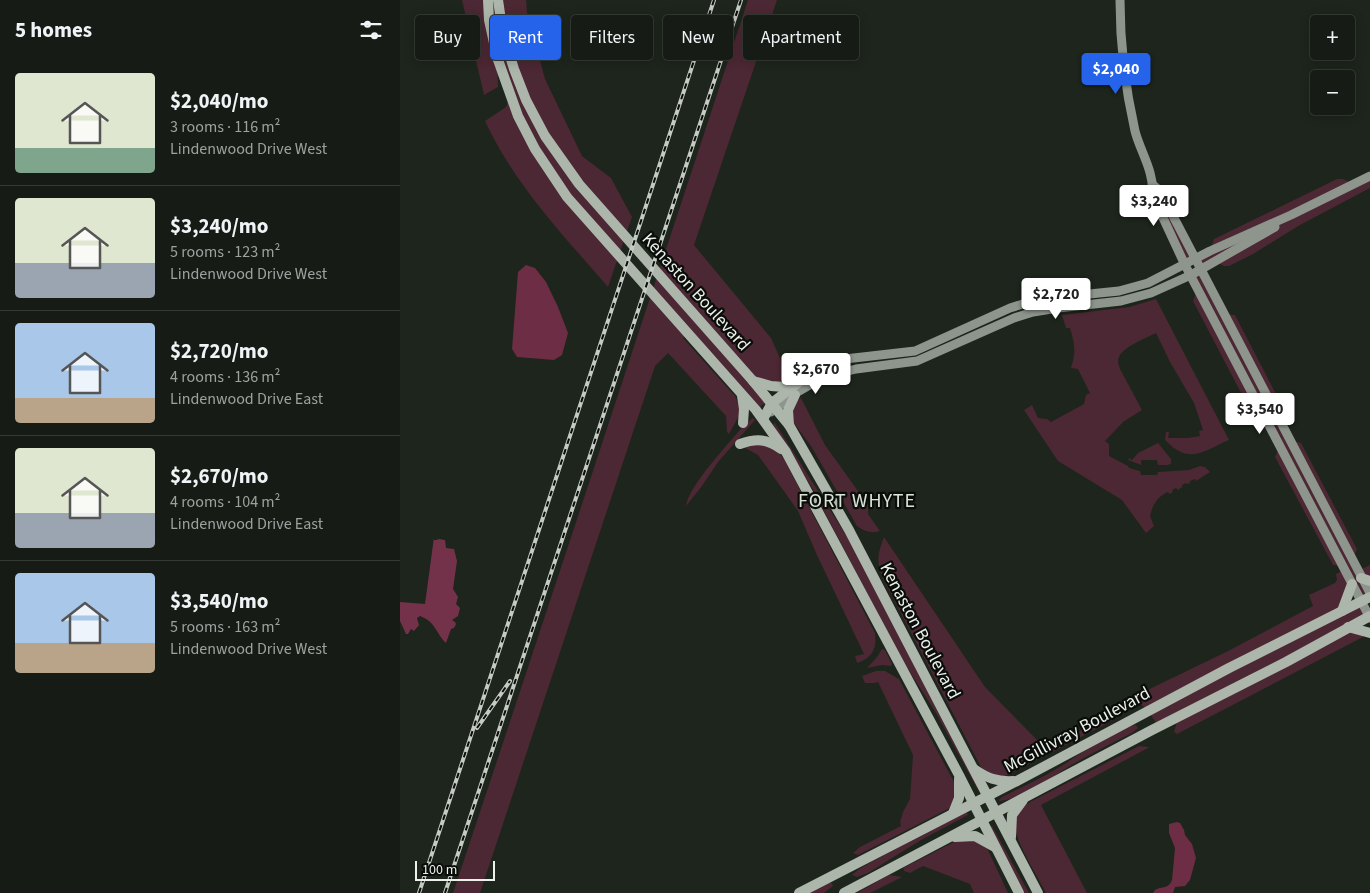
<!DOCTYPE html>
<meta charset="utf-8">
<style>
body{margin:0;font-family:"Source Sans 3",sans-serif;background:#1f251e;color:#f1f3f6;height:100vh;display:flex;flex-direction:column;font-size:19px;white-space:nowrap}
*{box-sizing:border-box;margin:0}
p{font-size:16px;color:#9ea1a0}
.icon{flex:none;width:28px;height:28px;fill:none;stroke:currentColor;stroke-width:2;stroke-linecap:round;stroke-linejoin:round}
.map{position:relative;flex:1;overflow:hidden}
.drawer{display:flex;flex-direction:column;background:#161c15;width:400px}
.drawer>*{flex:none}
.top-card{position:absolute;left:15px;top:15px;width:475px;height:45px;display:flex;gap:10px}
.controls{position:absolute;left:910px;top:15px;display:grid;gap:10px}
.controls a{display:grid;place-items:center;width:45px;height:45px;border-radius:5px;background:#161c15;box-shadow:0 2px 12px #0003,0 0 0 1px #353a34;font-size:25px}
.scale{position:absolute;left:15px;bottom:12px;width:80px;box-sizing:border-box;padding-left:5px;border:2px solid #ecf2eb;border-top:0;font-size:14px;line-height:18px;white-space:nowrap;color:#ecf2eb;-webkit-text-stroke:4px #0a0d09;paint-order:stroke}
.price{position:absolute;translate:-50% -42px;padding:0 11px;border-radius:5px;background:#fff;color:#222;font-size:16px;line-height:32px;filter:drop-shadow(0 1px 2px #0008)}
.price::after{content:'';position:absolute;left:50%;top:30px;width:15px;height:11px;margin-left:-8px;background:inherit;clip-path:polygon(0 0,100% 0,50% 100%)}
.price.selected{background:#2563eb;color:#fff}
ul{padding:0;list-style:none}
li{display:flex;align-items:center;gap:15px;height:125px;padding:0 15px}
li+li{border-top:1px solid #353a34}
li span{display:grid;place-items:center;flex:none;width:140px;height:100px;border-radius:5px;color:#555}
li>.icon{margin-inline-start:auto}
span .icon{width:60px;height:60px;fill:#fffc;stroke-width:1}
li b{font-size:21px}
h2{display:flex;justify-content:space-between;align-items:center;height:60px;padding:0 15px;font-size:21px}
.tag{padding:0 18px;border-radius:5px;background:#161c15;box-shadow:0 2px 12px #0003,0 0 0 1px #353a34;font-size:18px;line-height:45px}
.tag.selected{background:#2563eb;color:#fff}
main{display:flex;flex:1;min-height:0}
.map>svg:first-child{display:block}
</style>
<main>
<section class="drawer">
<h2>5 homes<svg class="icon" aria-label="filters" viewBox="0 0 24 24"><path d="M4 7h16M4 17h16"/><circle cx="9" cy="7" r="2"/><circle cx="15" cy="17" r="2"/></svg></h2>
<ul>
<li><span style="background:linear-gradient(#dfe7d0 75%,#7fa58c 0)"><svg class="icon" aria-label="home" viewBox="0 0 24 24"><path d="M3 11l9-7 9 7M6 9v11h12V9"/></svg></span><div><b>$2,040/mo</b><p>3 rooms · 116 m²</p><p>Lindenwood Drive West</p></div></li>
<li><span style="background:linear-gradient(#dfe7d0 65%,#9aa5b1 0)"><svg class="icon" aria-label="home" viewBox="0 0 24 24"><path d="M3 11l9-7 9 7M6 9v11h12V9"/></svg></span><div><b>$3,240/mo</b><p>5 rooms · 123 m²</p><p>Lindenwood Drive West</p></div></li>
<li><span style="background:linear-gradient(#a9c7e8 75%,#b9a48a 0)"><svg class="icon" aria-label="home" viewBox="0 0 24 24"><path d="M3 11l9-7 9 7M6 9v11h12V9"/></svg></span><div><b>$2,720/mo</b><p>4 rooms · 136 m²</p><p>Lindenwood Drive East</p></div></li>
<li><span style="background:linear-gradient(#dfe7d0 65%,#9aa5b1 0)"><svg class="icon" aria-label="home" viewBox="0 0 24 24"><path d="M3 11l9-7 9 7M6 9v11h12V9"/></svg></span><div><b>$2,670/mo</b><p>4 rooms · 104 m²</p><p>Lindenwood Drive East</p></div></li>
<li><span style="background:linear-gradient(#a9c7e8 70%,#b9a48a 0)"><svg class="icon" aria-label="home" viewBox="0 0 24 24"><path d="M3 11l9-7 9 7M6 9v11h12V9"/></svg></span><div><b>$3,540/mo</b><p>5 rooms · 163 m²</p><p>Lindenwood Drive West</p></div></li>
</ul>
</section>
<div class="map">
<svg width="970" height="893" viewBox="0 0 970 893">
<rect width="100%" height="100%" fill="#1d251c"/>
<!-- green -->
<g fill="#4c2734" fill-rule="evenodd">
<path d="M 62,0 L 126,0 L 127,12 L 145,79 L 182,156 L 211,178 L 232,217 L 208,287 C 163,235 114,184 85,121 L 106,107 L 110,95 L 97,59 L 98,87 L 84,95 Z"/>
<path d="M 348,0 L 377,0 L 294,245 L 371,338 L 388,376 L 392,382 L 384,387 L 354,382 L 369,400 L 356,410 L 287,334 L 283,338 L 335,396 L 340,409 L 339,416 L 329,434 L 327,432 L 326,416 L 268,353 L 255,366 L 80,893 L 53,893 C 152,596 250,298 348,0 Z"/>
<path d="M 970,176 L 970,188 L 900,225 L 853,254 L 829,266 L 824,266 L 814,261 L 801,269 L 824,314 L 835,315 L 877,396 L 872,407 L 889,440 L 901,443 L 957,549 L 952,561 L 958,571 L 970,565 L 970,593 L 961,601 L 969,616 L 949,627 L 965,631 L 963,637 L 777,734 L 774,732 L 778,718 L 759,727 L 748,711 L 733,697 L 828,651 L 913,606 L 909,595 L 935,583 L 937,580 L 936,574 L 944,570 L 942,566 L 933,565 L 875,457 L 880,447 L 862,412 L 851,412 L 793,301 L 798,288 L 791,275 L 800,269 L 796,259 L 785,265 L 753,185 L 796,259 L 810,251 L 814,239 L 937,179 L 943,179 L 954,184 ZM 952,585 L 957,603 L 942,610 Z"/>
<path d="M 756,299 L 829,440 C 802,452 789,465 765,440 L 766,432 L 769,432 L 768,438 L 788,438 L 800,436 L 799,431 L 803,430 L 794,403 L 770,362 L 756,333 C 746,338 723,347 719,357 C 717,361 719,365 720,369 L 742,410 L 723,422 L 705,441 L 709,444 L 709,456 L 728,466 L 729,468 L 740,471 L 741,475 L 757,475 L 758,472 L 789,470 L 800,466 L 805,467 L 810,472 L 796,481 L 795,479 L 790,481 L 790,483 L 787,484 L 786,483 L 782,485 L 782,487 L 778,490 L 776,488 L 772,490 L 773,492 L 770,494 L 768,492 C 757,497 753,504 750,516 L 754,526 L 746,533 L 722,500 L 658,461 L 624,410 L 632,405 L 638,418 L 647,419 L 651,422 L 684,404 L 686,395 L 690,393 L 678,369 L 671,368 C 676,352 675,345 670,328 L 666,328 L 662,315 L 729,307 Z"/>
<path d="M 401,398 L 425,445 L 468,505 L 468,514 L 480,531 C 471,534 464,531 457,526 L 411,446 L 393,422 L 391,412 L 393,412 L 397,401 Z"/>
<path d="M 353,418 L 355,420 L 318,462 L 302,486 L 286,506 C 288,486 331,441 345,424 Z"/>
<path d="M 375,423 L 451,543 L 577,785 L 578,790 L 536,713 L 501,658 L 412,488 L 377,432 L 373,424 Z"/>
<path d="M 359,442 L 377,450 L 384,459 L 475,633 C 477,648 473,658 457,663 L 455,656 L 464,654 L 416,553 L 398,511 L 358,455 L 345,448 Z"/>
<path d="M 758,443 L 771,459 L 771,464 L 767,465 L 758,465 L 757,460 L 741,460 L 741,465 L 728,460 L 729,458 L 732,460 L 738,453 Z"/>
<path d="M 484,537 L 585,687 L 645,748 L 719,712 L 714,719 L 706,724 L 610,774 L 601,777 L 583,771 L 482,577 C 476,560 478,553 484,537 Z"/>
<path d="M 482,649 L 485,650 L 492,664 L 491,666 L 482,665 L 467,668 L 477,657 Z"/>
<path d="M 476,671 L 485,671 L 499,679 L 554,782 C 556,792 556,802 548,809 L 458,855 L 453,853 L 460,847 L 501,826 L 500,822 L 503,812 L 510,799 L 513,755 L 478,682 L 474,683 L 465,683 L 462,676 Z"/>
<path d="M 736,725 L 738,728 L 732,733 C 712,743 692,753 673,764 C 652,777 624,798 600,801 L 599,800 L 602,797 C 621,787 640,779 658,768 C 679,756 712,728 736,725 Z"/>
<path d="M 739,746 L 749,747 L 748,748 L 641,805 L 687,893 L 646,893 C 639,879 613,838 615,824 C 616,813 621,808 630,802 Z"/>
<path d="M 567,812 L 568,815 L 521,840 L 468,873 L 457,877 L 452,875 L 459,869 C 493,850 527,830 562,813 Z"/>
<path d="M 592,826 L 629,893 L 623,893 L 590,827 Z"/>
<path d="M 568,838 L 587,848 L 608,893 L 574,893 L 570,884 L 523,866 L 510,873 L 504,871 L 503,868 L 558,840 Z"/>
<path d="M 489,875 L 502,877 L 470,893 L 457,893 Z"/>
<path d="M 426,883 L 432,883 L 433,886 L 424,893 L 407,893 Z"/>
</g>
<!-- forest -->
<path fill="#73324a" d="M 34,537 L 34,540 L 36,540 L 39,539 L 45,540 L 46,548 L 54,549 L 57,561 L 53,589 L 58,597 L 56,604 L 60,608 L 58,616 L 52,620 L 55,622 L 56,624 L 54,628 L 51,629 L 46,643 C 35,632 36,622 20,616 L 17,618 L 19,625 L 14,631 L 11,629 L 8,634 L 6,634 L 0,621 L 0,602 L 25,604 Z"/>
<!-- water -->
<g fill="#6d2d45">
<path d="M 126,265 L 135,268 L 146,282 L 158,307 L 168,333 L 162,355 L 154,360 L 117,357 L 112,349 L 118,272 Z"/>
<path d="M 777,822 L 780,823 L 784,830 L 785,835 L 792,844 L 796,858 L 790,880 L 785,886 L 775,887 L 773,893 L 753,893 L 755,890 C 762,886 769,889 772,880 L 775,848 L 769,833 L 769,824 Z"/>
</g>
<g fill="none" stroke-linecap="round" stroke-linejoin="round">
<!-- secondary -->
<g stroke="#8e958d" stroke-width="9">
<path d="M 720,0 C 720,45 725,87 735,131 C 740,151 755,173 752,194 L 785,265 L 970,618"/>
<path d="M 753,185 L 760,191 L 970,593"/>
<path d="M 407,374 L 426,365 L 445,359 L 515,351 L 610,308 L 629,302 L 650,298 L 719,291 L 748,283 L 810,251 L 891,215 L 970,176"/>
<path d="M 371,412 L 399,391 L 418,380 L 436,374 L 456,369 L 517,361 L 614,318 L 633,312 L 658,308 L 721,301 L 751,293 L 791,275 L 875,227"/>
</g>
<!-- primary -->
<g stroke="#acb6ab" stroke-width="10">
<path d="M 88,0 L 89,20 L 97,57 L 118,116 L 135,149 L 167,197 L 356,410 L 386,452 L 559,775 L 619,893"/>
<path d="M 98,0 L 103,34 L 114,69 L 126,100 L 145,136 L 179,184 L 353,381 L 389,425 L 449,530 L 638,893"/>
<path d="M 353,381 L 371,386 L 384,387"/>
<path d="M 342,396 L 344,409 L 343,423"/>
<path d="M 363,419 L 372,403 L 413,371"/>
<path d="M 389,425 L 388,410 L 395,395"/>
<path d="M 340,444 C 357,438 367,439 381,449"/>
<path d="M 961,578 L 970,581"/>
<path d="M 942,611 L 952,584"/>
<path d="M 948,627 L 970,633"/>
<path d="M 574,769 C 587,778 597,782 613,781"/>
<path d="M 553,813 L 559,798 L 559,779"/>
<path d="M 555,837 L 575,836 L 595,847"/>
<path d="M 611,837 L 612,815 L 623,800"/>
<path d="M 399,893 L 617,781 L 829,668 L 970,597"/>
<path d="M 444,893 L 752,730 L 886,662 L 970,616"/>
</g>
<!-- rail casing -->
<g stroke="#c4cbc3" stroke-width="4">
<g id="rail">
<path d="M 77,728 L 110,681"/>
<path d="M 19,893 L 314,0"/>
<path d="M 45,893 L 341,0"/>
</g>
</g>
<!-- rail -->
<use href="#rail" stroke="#0a0d09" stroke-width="2" stroke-dasharray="5.5" stroke-linecap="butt"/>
</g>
<g text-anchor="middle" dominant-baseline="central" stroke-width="4.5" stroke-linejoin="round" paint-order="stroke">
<!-- street labels -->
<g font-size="18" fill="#ecf2eb" stroke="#0a0d09">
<text transform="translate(296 292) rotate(48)">Kenaston Boulevard</text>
<text transform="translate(520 631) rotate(62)">Kenaston Boulevard</text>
<text transform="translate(677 730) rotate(-28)">McGillivray Boulevard</text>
</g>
<!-- quarter labels -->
<g font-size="20" letter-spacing="1" fill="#d9e4d7" stroke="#0a0d09">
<text x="457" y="501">FORT WHYTE</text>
</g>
</g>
</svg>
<div class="controls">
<a>+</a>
<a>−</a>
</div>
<div class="scale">100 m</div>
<b class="price selected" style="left:716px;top:95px">$2,040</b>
<b class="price" style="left:754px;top:227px">$3,240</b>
<b class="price" style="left:656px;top:320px">$2,720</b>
<b class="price" style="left:416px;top:395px">$2,670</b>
<b class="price" style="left:860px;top:435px">$3,540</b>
<div class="top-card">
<a class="tag">Buy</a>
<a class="tag selected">Rent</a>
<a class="tag">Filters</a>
<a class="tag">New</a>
<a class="tag">Apartment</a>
</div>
</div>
</main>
